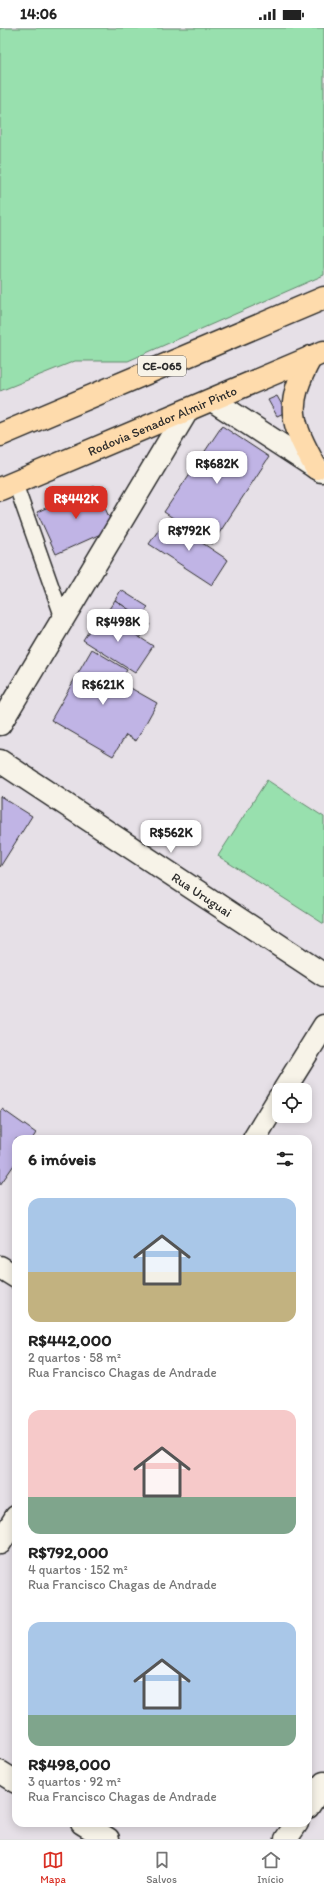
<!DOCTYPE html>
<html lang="pt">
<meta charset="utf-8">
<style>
body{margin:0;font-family:Itim,sans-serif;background:#f2f2f2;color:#222;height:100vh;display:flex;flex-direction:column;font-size:15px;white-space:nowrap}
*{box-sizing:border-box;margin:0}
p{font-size:13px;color:#767676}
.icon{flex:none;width:22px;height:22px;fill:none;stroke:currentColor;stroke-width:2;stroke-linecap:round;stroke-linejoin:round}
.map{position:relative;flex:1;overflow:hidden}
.sheet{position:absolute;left:12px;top:1107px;width:300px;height:692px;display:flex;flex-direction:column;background:#fff;border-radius:12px;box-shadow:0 2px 10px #0003}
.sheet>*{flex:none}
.controls{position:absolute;left:272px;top:1055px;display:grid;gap:8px}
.controls a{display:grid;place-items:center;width:40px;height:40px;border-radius:8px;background:#fff;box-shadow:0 2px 10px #0003;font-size:20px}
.price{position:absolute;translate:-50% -34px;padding:0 9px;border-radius:8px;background:#fff;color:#222;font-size:13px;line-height:26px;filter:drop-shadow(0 1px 2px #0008)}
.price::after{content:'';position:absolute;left:50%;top:24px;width:12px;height:9px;margin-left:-6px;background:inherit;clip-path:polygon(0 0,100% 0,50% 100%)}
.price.selected{background:#d93025;color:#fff}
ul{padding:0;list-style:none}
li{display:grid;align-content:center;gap:8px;height:212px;padding:0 16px}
li span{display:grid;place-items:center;height:124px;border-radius:12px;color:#555}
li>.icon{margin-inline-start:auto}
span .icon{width:72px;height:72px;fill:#fffc;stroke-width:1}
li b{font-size:17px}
h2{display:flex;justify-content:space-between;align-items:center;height:48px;padding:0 16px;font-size:17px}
.status{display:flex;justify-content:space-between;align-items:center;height:28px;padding:0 20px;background:#fff;direction:ltr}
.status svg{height:11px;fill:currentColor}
.dock{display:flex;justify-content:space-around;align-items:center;height:56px;border-top:1px solid #e0e0e0;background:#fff;font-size:11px;color:#767676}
.dock a{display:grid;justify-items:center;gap:2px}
.dock .selected{color:#d93025}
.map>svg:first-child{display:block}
</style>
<div class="status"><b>14:06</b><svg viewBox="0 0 49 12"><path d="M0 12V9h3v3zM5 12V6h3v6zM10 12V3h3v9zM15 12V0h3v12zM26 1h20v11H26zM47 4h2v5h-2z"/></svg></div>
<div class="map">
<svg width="324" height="1811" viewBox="0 0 324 1811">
<rect width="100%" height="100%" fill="#e6e0e7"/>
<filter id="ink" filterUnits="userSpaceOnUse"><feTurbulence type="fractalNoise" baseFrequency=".025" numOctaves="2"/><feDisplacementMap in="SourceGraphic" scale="8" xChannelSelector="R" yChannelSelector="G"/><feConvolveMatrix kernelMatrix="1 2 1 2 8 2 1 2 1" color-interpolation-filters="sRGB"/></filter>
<g filter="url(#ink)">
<!-- green -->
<g fill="#98e0ae" stroke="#62866c">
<path d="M 0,0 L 324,0 L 324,247 L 128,333 L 75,333 L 0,363 Z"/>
<path d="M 267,752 L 324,789 L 324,896 L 218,828 Z"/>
</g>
<!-- building -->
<g fill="#c0b4e5" stroke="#2b2b2b">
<path d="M 277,368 L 286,384 L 277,388 L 268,372 Z"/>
<path d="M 222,398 L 269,429 L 212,516 L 164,484 Z"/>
<path d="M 95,458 L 114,500 L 56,526 L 37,484 Z"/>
<path d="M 166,491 L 228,532 L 212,557 L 149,516 Z"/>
<path d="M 121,562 L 148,579 L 141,590 L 115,572 Z"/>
<path d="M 115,572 L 150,596 L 140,610 L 105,587 Z"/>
<path d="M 101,584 L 153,618 L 135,645 L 83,612 Z"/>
<path d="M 92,621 L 127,642 L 120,654 L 157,675 L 136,713 L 126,707 L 113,728 L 51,692 Z"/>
<path d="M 0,768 L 32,788 L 0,839 Z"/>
<path d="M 2,1081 L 36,1105 L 32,1111 L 16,1111 L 16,1134 L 0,1157 L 0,1084 Z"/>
</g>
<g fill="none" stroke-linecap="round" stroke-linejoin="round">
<!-- service casing -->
<g stroke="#2b2b2b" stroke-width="17">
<path id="service" d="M 15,455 L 63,591"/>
</g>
<!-- minor casing -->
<g stroke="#2b2b2b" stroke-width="25">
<g id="minor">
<path d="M 0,696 L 187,383"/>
<path id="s1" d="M 0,733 L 324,947"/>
<path d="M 284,1062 L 324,998"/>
<path d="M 254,1111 L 279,1070"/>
<path d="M 0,1239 L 16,1249"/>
<path d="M 0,1515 L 16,1489"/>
<path d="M 0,1744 L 16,1754"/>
<path d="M 308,1779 L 324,1755"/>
<path d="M 82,1795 L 108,1811"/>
<path d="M 286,1811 L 297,1795"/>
</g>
</g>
<!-- secondary casing -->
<g stroke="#2b2b2b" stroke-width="25">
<path id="secondary" d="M 212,372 L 321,443"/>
</g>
<!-- primary casing -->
<g stroke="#2b2b2b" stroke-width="25">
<g id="primary">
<path d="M 311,329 C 284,378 291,394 316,440"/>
<path d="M 0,407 L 324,270"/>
<path id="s2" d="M 0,461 L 324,324"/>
</g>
</g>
<!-- service -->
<use href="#service" stroke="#f7f3e8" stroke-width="14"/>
<!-- minor -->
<use href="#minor" stroke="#f7f3e8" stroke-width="22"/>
<!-- secondary -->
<use href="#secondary" stroke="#f7f3e8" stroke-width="22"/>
<!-- primary -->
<use href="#primary" stroke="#fedbac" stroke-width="22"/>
</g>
</g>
<g text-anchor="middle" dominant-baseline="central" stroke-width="4" stroke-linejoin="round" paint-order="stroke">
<!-- shield labels -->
<rect fill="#f7f3e8" stroke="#686764" stroke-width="1" x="138" y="328" width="48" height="20" rx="3"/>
<g font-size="12" font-weight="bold" fill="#2b2b2b">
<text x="162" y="338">CE-065</text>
</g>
<!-- street labels -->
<g font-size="13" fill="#2b2b2b" stroke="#f7f3e8">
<text stroke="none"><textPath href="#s2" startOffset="176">Rodovia Senador Almir Pinto</textPath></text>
<text stroke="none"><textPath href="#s1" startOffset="242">Rua Uruguai</textPath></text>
</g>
</g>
</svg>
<div class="controls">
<a><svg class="icon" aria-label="locate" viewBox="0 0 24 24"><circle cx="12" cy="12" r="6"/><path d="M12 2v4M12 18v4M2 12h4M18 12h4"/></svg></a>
</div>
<b class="price" style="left:217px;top:457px">R$682K</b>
<b class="price selected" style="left:76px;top:492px">R$442K</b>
<b class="price" style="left:189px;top:524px">R$792K</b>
<b class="price" style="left:118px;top:615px">R$498K</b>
<b class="price" style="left:103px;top:678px">R$621K</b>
<b class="price" style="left:171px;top:826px">R$562K</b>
<section class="sheet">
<h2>6 imóveis<svg class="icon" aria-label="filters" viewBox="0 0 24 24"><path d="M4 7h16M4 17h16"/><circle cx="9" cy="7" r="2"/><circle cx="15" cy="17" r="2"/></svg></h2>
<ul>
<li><span style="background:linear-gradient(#a9c7e8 60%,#c2b280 0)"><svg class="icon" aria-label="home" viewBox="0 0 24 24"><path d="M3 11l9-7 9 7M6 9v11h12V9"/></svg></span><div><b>R$442,000</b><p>2 quartos · 58 m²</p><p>Rua Francisco Chagas de Andrade</p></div></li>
<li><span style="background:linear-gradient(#f6c9c9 70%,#7fa58c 0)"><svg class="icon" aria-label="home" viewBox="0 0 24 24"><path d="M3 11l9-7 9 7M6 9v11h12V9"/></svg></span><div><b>R$792,000</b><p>4 quartos · 152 m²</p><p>Rua Francisco Chagas de Andrade</p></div></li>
<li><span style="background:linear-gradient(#a9c7e8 75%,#7fa58c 0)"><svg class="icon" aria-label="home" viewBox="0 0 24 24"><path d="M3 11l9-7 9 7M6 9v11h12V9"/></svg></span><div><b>R$498,000</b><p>3 quartos · 92 m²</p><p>Rua Francisco Chagas de Andrade</p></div></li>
</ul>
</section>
</div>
<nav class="dock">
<a class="selected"><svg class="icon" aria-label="map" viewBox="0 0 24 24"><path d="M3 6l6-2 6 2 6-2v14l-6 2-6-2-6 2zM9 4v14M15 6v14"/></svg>Mapa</a>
<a><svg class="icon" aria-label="saved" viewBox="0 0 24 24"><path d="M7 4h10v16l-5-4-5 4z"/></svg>Salvos</a>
<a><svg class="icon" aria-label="home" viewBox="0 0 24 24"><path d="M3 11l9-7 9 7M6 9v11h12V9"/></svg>Início</a>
</nav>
